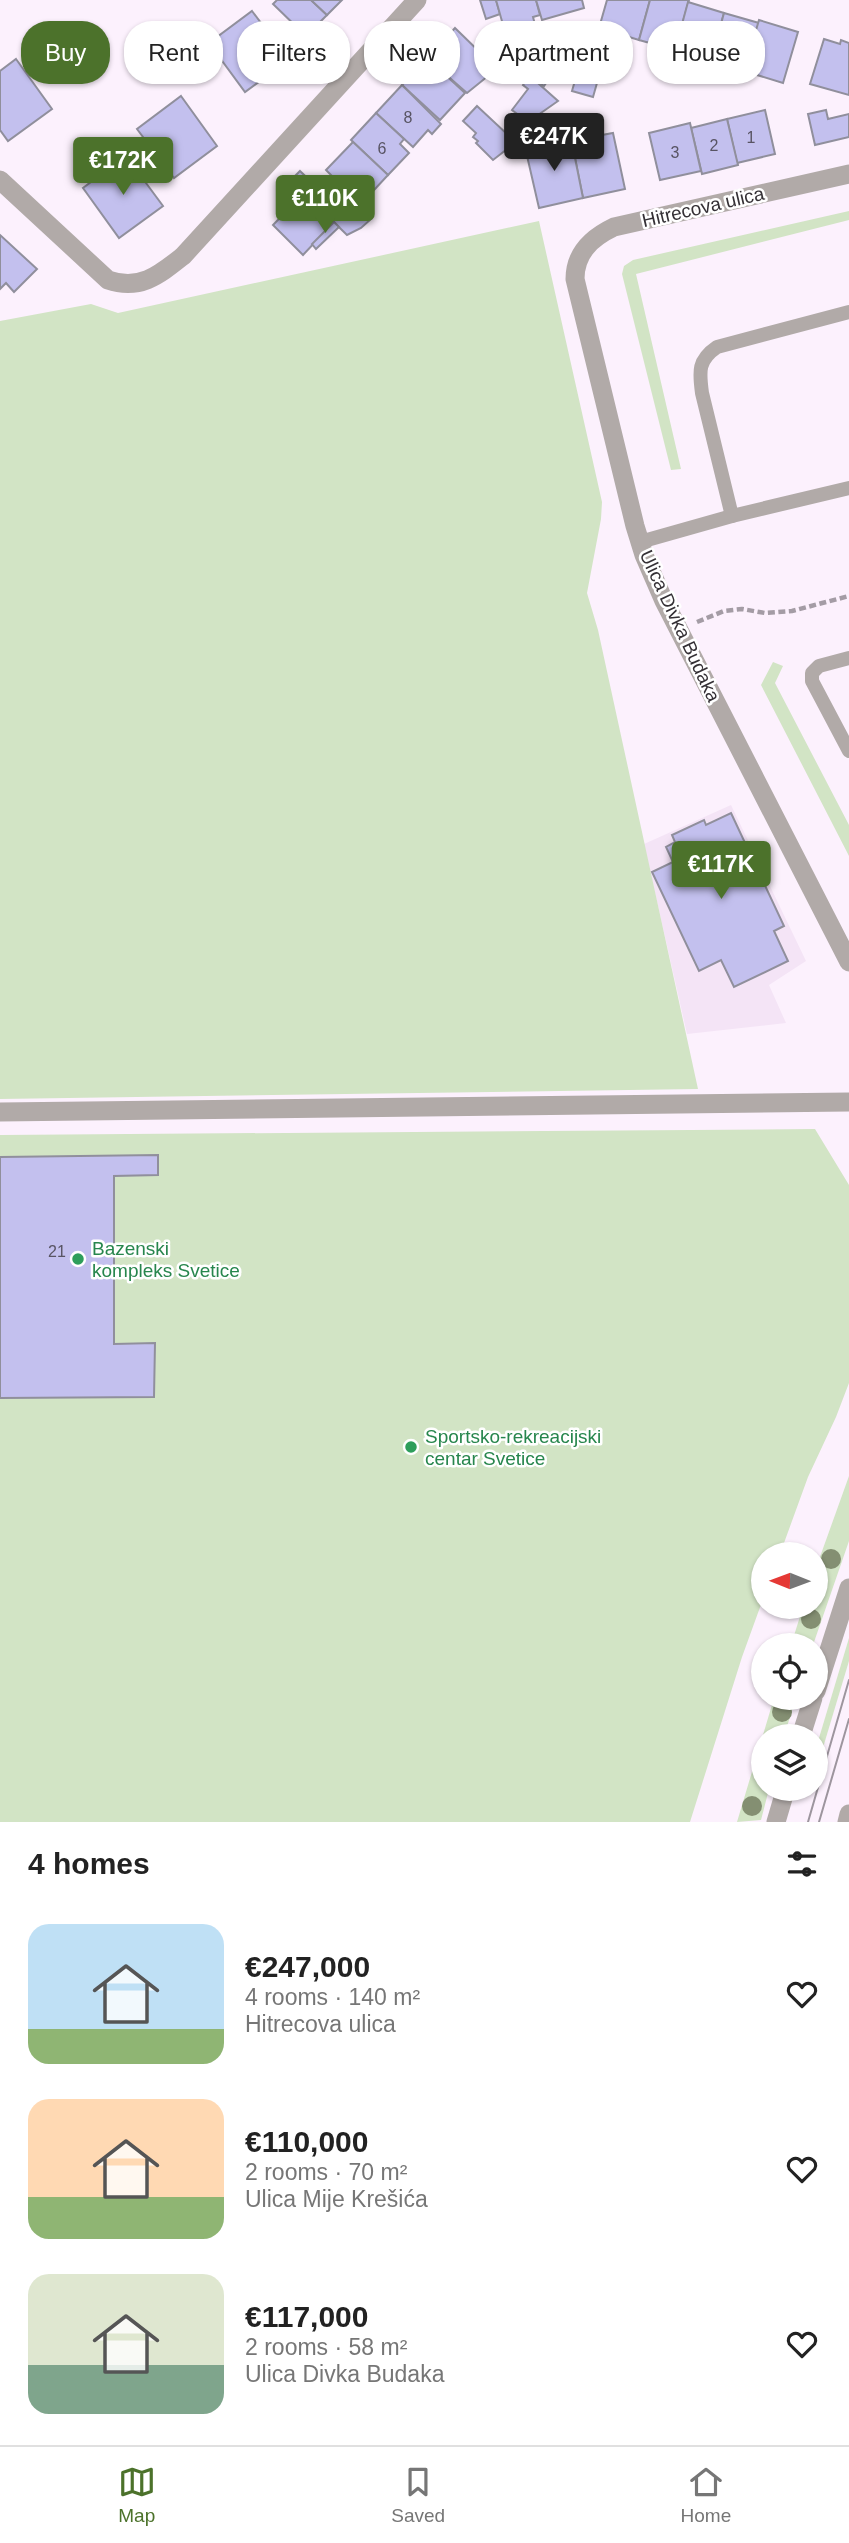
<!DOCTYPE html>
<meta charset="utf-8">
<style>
body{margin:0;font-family:Arial,sans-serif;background:#f2f2f2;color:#222;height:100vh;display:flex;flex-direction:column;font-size:26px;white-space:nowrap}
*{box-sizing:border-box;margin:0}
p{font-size:23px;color:#767676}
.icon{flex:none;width:38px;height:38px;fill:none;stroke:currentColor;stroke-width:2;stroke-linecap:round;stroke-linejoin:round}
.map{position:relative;height:1822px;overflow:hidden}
.sheet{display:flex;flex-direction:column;background:#fff;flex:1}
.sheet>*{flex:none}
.top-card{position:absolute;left:21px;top:21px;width:808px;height:63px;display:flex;gap:14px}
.needle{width:46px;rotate:271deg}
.buttons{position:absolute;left:751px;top:1542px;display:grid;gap:14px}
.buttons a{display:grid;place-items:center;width:77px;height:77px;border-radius:50%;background:#fff;box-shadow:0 2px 5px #0004;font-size:35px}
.price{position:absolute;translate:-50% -60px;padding:0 16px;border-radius:7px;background:#4c722b;color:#fff;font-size:23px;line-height:46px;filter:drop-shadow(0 2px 4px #0008)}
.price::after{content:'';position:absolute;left:50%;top:42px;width:21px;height:16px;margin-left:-10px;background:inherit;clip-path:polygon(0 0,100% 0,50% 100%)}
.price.selected{background:#222;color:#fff}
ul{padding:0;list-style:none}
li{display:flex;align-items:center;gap:21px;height:175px;padding:0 28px}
li span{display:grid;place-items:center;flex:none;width:196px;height:140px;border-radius:21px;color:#555}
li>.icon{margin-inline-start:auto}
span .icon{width:84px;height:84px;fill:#fffc;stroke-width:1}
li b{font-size:30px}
h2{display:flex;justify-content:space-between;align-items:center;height:84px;padding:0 28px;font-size:30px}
.chip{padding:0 24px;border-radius:28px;background:#fff;box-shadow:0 2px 5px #0004;font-size:24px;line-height:63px}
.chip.selected{background:#4c722b;color:#fff}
.tabs{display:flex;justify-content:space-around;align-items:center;height:98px;border-top:2px solid #e0e0e0;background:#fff;font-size:19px;color:#767676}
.tabs a{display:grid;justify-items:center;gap:4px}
.tabs .selected{color:#4c722b}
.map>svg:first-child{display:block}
</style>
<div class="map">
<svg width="849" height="1822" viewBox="0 0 849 1822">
<rect width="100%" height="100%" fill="#fcf1fd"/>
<!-- built -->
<path fill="#f4e4f6" d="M 731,805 L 806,961 L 769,985 L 786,1023 L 687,1034 L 644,844 Z"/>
<!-- green -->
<g fill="#d2e4c5">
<path d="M 849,211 L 849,220 L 636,274 L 681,469 L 671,470 L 622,274 L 624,266 L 633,260 Z"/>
<path d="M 539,221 L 602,502 L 601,519 L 587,593 L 598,630 L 698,1089 L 0,1099 L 0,321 L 91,304 L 118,313 Z"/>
<path d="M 773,662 L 783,666 L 775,683 L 849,825 L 849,856 L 761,685 Z"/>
<path d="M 815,1129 L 849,1185 L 849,1383 L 836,1417 L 808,1477 L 780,1554 L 763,1554 L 763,1599 L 742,1657 L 690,1822 L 0,1822 L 0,1135 Z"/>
<path d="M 849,1476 L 849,1541 L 813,1645 L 791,1645 L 803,1607 L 816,1606 L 816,1568 Z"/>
<path d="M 849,1638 L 849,1661 L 816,1771 L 816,1748 Z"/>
<path d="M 774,1698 L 796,1698 L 784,1736 L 763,1736 L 763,1788 L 769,1789 L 761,1820 L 737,1822 Z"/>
</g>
<!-- building -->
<g fill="#c3c0ee" stroke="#908f9c" stroke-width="2">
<path d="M 277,0 L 311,0 L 327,15 L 306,36 L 273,4 Z"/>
<path d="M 311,0 L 342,0 L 327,15 Z"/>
<path d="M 480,0 L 496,0 L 500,14 L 486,19 Z"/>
<path d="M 496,0 L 536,0 L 540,15 L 533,17 L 539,40 L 521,45 L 519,38 L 514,39 L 512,31 L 505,32 Z"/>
<path d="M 536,0 L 582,0 L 584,8 L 542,20 Z"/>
<path d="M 607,0 L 650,0 L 639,40 L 599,28 Z"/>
<path d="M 650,0 L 689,0 L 675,50 L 639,40 Z"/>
<path d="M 688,2 L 724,13 L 711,60 L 675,50 Z"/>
<path d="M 252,11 L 289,60 L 245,92 L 209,43 Z"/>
<path d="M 724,13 L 759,23 L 745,69 L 711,60 Z"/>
<path d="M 759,20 L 798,32 L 783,83 L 744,71 Z"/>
<path d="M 455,28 L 493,65 L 485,73 L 488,76 L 467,93 L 427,58 Z"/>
<path d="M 566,37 L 585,43 L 578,70 L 559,65 Z"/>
<path d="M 824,39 L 840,44 L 841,40 L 849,43 L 849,95 L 810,84 Z"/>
<path d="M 427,58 L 465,93 L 440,120 L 402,85 Z"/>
<path d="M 16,59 L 52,109 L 8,141 L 0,130 L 0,71 Z"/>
<path d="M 536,59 L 553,73 L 544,86 L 526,72 Z"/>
<path d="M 578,70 L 599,76 L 593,97 L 572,91 Z"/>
<path d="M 530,76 L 558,101 L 528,122 L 512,110 L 528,89 L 523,85 Z"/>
<path d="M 402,85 L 441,124 L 432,134 L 428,130 L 413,147 L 376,113 Z"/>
<path d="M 181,96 L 217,146 L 174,178 L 137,129 Z"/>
<path d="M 477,106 L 507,134 L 511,146 L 493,160 L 476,143 L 478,141 L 473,137 L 476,133 L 463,121 Z"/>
<path d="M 765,110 L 775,154 L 737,163 L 727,119 Z"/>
<path d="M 826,110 L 828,119 L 849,114 L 849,137 L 815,145 L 808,114 Z"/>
<path d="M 376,113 L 404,139 L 400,144 L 409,153 L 388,175 L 351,140 Z"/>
<path d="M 727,119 L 738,165 L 702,174 L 691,128 Z"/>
<path d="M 690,123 L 701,171 L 660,180 L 649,133 Z"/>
<path d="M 613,133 L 625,189 L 583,198 L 571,138 L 591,134 L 591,137 Z"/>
<path d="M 571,138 L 583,198 L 539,208 L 525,147 Z"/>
<path d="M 353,142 L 388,175 L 362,203 L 357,197 L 352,202 L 332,184 L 336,180 L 326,170 Z"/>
<path d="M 126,156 L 163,206 L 119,238 L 83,188 Z"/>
<path d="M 300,171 L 344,213 L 354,202 L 371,219 L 361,228 L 347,235 L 291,180 Z"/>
<path d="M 304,193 L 334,222 L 303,255 L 273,225 Z"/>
<path d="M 334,222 L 339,227 L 316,249 L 312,244 Z"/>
<path d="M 0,235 L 37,269 L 14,292 L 6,283 L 0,289 Z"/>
<path d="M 731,813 L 784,926 L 774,931 L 788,961 L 734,987 L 721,960 L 699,971 L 652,872 L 673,862 L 666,847 L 675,842 L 672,835 L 704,820 L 706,825 Z"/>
<path d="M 158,1155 L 158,1175 L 114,1176 L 114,1344 L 155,1343 L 154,1397 L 0,1398 L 0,1157 Z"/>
</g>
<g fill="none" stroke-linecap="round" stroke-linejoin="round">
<!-- path -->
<path stroke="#a49ca5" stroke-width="4.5" stroke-dasharray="7 3.5" stroke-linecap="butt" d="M 697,622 L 724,611 L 742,609 L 765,613 L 792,611 L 849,596"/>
<!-- service -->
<g stroke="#b1aaa8" stroke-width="14">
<path d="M 732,516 L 702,393 C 699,371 698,360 717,347 L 849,312"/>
<path d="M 640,542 L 732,516 L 849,488"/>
<path d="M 849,658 L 819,666 L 812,673 L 812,681 L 849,751"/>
</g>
<!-- minor -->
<g stroke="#b1aaa8" stroke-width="19">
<path d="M 849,174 L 614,227 C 591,238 575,253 575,279 L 635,526 L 644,555 L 664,601 L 849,962"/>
<path d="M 0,180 L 108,280 C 140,291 159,275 183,256 L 417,0"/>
<path d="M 0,1112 L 849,1102"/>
</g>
<!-- tertiary -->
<g stroke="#b1aaa8" stroke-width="19">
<path d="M 816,1691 L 849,1588"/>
<path d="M 801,1736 L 813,1698"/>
<path d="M 776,1822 L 786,1788"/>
<path d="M 847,1822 L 849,1814"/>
</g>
<!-- tram -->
<g stroke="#9d959e" stroke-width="2">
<path d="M 808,1822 L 849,1680"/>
<path d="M 819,1822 L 849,1719"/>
</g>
</g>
<!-- trees -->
<g fill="#848f72">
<circle cx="831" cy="1559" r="10"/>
<circle cx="811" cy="1619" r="10"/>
<circle cx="782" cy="1712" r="10"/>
<circle cx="752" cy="1806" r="10"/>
</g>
<!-- markers -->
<g fill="#2e9e5b" stroke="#fff" stroke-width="2.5">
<circle cx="78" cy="1259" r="7"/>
<circle cx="411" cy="1447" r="7"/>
</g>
<g text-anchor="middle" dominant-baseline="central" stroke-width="5" stroke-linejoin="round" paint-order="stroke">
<!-- number labels -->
<g font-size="16" fill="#585463">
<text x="408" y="117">8</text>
<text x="751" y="137">1</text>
<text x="714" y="145">2</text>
<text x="382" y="148">6</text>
<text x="675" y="152">3</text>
<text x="57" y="1251">21</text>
</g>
<!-- street labels -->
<g font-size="19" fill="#343035" stroke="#fff">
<text transform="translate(703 207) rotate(-13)">Hitrecova ulica</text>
<text transform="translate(680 626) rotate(65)">Ulica Divka Budaka</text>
</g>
<!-- leisure labels -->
<g font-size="19" fill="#27864d" stroke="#fff" text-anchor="start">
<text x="92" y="1248">Bazenski<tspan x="92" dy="22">kompleks Svetice</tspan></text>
<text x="425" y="1436">Sportsko-rekreacijski<tspan x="425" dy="22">centar Svetice</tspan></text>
</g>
</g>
</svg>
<div class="buttons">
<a><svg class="needle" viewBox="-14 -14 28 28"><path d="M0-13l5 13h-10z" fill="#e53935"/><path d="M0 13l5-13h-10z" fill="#767676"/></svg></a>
<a><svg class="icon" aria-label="locate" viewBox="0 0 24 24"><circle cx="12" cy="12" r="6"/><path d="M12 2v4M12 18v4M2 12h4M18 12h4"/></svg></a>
<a><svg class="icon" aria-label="layers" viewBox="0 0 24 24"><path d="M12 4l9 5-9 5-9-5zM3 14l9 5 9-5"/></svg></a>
</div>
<b class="price selected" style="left:554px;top:173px">€247K</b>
<b class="price" style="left:123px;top:197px">€172K</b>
<b class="price" style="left:325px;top:235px">€110K</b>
<b class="price" style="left:721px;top:901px">€117K</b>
<div class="top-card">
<a class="chip selected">Buy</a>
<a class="chip">Rent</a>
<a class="chip">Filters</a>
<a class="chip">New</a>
<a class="chip">Apartment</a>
<a class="chip">House</a>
</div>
</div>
<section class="sheet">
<h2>4 homes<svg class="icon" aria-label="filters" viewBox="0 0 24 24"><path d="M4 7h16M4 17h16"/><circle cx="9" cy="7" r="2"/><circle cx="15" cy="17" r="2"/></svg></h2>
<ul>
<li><span style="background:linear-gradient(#bfe0f5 75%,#8fb573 0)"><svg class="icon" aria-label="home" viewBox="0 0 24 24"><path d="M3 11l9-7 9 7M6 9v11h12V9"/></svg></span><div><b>€247,000</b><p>4 rooms · 140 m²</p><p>Hitrecova ulica</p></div><svg class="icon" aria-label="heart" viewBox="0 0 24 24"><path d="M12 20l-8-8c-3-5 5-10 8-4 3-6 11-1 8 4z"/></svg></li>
<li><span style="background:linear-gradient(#ffd9b3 70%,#8fb573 0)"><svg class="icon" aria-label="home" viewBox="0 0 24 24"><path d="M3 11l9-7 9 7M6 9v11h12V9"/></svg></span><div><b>€110,000</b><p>2 rooms · 70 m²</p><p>Ulica Mije Krešića</p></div><svg class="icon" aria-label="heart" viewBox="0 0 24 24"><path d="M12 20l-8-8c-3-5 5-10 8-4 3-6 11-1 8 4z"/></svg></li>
<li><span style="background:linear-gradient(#dfe7d0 65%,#7fa58c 0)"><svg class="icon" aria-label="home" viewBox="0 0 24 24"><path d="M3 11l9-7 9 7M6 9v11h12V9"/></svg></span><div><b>€117,000</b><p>2 rooms · 58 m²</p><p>Ulica Divka Budaka</p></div><svg class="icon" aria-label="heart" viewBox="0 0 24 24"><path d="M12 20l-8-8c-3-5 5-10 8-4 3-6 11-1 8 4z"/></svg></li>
</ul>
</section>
<nav class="tabs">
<a class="selected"><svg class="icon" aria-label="map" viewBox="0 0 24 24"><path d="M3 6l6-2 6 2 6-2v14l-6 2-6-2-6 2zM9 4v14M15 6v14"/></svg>Map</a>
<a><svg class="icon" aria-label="saved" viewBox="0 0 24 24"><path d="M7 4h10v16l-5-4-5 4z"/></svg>Saved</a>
<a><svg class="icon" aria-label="home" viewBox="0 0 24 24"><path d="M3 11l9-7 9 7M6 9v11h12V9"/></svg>Home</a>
</nav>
